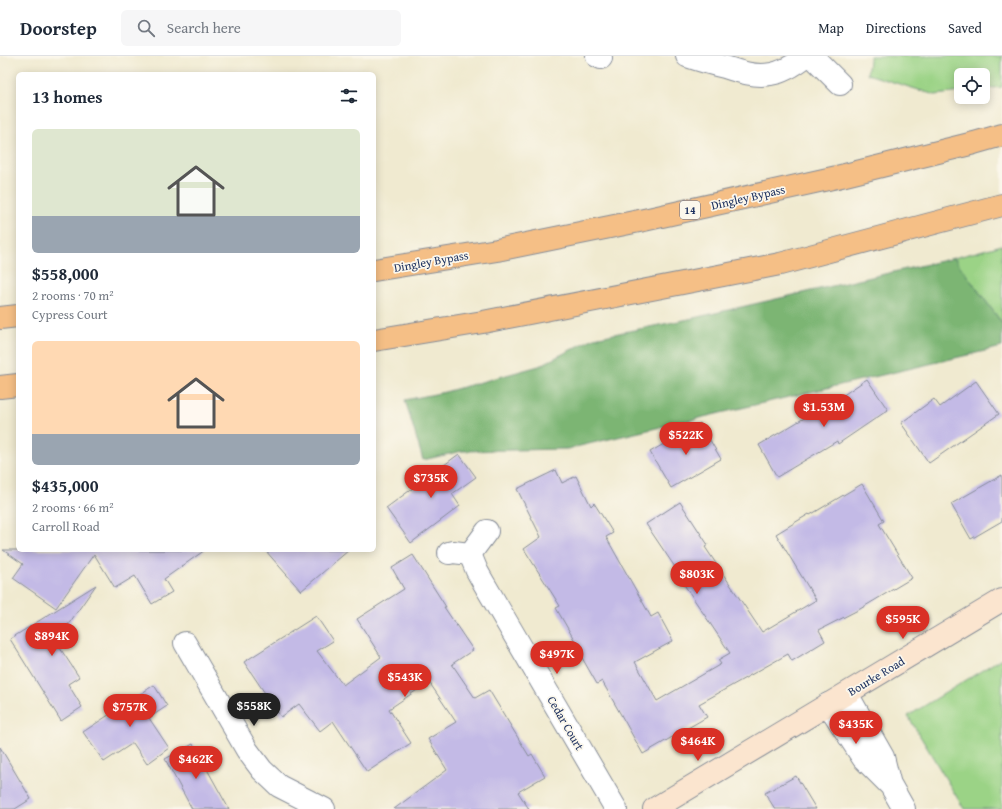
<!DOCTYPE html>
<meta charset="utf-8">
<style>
body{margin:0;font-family:"Gentium Book Plus",serif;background:#f6f6f7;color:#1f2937;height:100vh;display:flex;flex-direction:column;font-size:15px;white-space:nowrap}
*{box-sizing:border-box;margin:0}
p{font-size:13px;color:#747a83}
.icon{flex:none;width:22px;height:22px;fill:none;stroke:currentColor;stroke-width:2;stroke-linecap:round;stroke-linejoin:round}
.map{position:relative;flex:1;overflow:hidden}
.details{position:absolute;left:16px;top:16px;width:360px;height:480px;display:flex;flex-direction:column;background:#fff;border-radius:6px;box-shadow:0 2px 10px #0003}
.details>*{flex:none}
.tools{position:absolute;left:954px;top:12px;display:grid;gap:8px}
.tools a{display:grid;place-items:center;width:36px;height:36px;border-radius:6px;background:#fff;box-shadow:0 2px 10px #0003;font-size:20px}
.price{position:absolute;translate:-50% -34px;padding:0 9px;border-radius:14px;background:#d93025;color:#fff;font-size:13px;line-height:26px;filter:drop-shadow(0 1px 2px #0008)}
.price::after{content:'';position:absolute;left:50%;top:24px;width:12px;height:9px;margin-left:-6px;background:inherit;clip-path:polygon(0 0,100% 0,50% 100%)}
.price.current{background:#222;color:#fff}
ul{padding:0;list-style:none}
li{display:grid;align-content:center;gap:8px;height:212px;padding:0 16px}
li span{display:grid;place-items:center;height:124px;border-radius:6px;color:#555}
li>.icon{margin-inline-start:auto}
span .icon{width:72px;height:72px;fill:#fffc;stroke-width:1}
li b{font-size:17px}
h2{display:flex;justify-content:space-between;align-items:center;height:48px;padding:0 16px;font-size:17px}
header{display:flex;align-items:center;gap:24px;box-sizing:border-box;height:56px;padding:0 20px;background:#fff;border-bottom:1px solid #e0e1e3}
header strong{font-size:19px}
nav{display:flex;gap:22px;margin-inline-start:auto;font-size:14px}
.search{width:280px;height:36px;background:#f6f6f7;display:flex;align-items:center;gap:10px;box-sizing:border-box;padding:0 14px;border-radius:6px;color:#747a83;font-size:15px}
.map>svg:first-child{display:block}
</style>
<header>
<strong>Doorstep</strong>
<div class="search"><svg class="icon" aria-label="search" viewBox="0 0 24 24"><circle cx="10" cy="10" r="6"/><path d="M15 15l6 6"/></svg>Search here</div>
<nav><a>Map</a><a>Directions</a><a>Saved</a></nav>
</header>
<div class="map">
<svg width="1002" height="753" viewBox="0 0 1002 753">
<rect width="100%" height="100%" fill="#fbf7ec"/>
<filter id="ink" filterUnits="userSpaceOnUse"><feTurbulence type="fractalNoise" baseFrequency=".025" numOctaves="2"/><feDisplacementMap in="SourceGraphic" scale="8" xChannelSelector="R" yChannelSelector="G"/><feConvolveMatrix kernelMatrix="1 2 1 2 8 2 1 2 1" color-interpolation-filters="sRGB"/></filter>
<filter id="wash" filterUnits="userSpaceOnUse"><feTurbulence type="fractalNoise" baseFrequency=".012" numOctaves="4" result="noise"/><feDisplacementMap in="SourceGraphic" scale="16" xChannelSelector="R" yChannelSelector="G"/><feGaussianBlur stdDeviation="0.9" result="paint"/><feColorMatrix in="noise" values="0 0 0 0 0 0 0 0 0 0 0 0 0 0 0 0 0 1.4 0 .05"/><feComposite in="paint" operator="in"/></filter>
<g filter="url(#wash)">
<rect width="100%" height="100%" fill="#f0ead0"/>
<!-- green -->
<g fill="#9bd386" stroke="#5b8172">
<path d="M 870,0 L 1002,0 L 1002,31 L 983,33 L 983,19 L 961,19 L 961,36 L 935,39 L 867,18 Z"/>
<path d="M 1002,189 L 1002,267 L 954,202 Z"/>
<path d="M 1002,602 L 1002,753 L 964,753 L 908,660 Z"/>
</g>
<!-- forest -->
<path fill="#7cb573" stroke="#4c7268" d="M 954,202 L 1002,267 L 1002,291 L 567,393 L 462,395 L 423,404 L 405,344 L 445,336 L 539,310 L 594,282 L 689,263 Z"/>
<g id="blocks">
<!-- building -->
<g fill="#c3bae6">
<path d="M 867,323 L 888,354 L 838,388 L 837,385 L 777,421 L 759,389 L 816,355 L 817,357 Z"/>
<path d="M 976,325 L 999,358 L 929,407 L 901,367 L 934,343 L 940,351 Z"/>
<path d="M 700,367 L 721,403 L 671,432 L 650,396 Z"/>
<path d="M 459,398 L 476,421 L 452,438 L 460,450 L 411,487 L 386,452 Z"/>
<path d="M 556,414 L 562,427 L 576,420 L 591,450 L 594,447 L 613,477 L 606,481 L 651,561 L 658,557 L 673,585 L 635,606 L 657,645 L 721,608 L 718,604 L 730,597 L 683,527 L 685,526 L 646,468 L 680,446 L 708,489 L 705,491 L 762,576 L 816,544 L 776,478 L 809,458 L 810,459 L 862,428 L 884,465 L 879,468 L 912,522 L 860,553 L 819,574 L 825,585 L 792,605 L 788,598 L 699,648 L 707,661 L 643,698 L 602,625 L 597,628 L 581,600 L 583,599 L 556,552 L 560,550 L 524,493 L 541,481 L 517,433 Z"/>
<path d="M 1002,419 L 1002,465 L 971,483 L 951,448 Z"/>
<path d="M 3,494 L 205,494 L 164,523 L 172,536 L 152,548 L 135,520 L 115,532 L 94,498 L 56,552 L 13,522 L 23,508 Z"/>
<path d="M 265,494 L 349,494 L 301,535 Z"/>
<path d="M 413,499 L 446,551 L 444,551 L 473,594 L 452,608 L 475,642 L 489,634 L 529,700 L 532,698 L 545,720 L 518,736 L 529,753 L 394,753 L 447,714 L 428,683 L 456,666 L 429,626 L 389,653 L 411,687 L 367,716 L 333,665 L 320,675 L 299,648 L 281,661 L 244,606 L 316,560 L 333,585 L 317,595 L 343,629 L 381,601 L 357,563 L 404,533 L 392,512 Z"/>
<path d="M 96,529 L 56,586 L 79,621 L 68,628 L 82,651 L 61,665 L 10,583 Z"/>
<path d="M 154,629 L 167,650 L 149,662 L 169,692 L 147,708 L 133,687 L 104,706 L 83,676 Z"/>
<path d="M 193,688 L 229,753 L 192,753 L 165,703 Z"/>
<path d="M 0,691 L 31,743 L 15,753 L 0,753 Z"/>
<path d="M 796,720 L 816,753 L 775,753 L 765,737 Z"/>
</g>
</g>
</g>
<g filter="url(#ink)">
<use href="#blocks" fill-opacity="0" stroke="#868c97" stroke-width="1"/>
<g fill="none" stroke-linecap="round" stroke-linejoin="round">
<!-- street casing -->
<g stroke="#868c97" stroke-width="24">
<g id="street">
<path d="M 597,0 L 601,2"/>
<path d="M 687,0 C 699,4 712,8 725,11 C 740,16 755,21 771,18 C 784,16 796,8 806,0"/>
<path d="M 812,0 L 840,28"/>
<path d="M 449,497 L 453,496 L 470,498"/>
<path d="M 470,498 L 477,515 L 482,524 L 616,753"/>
<path d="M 470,498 L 487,475"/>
<path d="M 185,587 L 247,694 L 262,714 L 279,730 L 324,753"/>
<path d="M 847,638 L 883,701 L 889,725"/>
<path d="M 828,648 L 863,702 L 891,730 L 904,753"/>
</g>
</g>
<!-- secondary casing -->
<g stroke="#868c97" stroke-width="24">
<path id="secondary" d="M 654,753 L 1002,544"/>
</g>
<!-- highway casing -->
<g stroke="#868c97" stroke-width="24">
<g id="highway">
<path d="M 374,214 L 497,194 L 644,164 L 837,121 L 974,87 L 1002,79"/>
<path d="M 0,262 L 18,260"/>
<path d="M 374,284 L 483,266 L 780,208 L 1002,149"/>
<path d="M 0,331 L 18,329"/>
</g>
</g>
<!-- street -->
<use href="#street" stroke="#fff" stroke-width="22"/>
<!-- secondary -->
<use href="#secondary" stroke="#fbe5cf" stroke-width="22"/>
<!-- highway -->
<use href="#highway" stroke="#f5bf86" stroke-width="22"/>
</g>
</g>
<g text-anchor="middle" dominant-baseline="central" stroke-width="3.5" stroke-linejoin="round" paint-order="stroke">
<!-- shield labels -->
<rect fill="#fbf7ec" stroke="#5e6b89" stroke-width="1" x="680" y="145" width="20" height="18" rx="3"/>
<g font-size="11" font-weight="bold" fill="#1b2f5e">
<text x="690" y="154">14</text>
</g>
<!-- street labels -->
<g font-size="12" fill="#1b2f5e" stroke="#fbf7ec">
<text transform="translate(748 141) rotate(-13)">Dingley Bypass</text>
<text transform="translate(431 205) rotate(-10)">Dingley Bypass</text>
<text transform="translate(876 620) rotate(-31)">Bourke Road</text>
<text transform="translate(566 667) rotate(60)">Cedar Court</text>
</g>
</g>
</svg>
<div class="tools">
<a><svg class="icon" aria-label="locate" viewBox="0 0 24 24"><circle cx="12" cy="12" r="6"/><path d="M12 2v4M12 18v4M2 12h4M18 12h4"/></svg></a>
</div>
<b class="price" style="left:824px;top:372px">$1.53M</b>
<b class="price" style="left:686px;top:400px">$522K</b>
<b class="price" style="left:431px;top:443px">$735K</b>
<b class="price" style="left:697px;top:539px">$803K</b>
<b class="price" style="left:903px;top:584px">$595K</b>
<b class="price" style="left:52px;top:601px">$894K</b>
<b class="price" style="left:557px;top:619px">$497K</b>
<b class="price" style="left:405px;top:642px">$543K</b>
<b class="price current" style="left:254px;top:671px">$558K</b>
<b class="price" style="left:130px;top:672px">$757K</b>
<b class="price" style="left:856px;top:689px">$435K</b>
<b class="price" style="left:698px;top:706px">$464K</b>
<b class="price" style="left:196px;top:724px">$462K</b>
<section class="details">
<h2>13 homes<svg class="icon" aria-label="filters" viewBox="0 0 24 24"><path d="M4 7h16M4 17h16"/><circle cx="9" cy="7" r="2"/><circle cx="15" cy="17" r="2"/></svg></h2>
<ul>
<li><span style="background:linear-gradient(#dfe7d0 70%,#9aa5b1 0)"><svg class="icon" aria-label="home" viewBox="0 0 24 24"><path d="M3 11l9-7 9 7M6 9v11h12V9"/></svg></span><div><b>$558,000</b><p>2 rooms · 70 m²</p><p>Cypress Court</p></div></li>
<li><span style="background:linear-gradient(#ffd9b3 75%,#9aa5b1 0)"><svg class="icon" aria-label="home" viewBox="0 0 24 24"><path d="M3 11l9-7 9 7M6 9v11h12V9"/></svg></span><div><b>$435,000</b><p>2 rooms · 66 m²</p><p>Carroll Road</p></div></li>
</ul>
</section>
</div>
